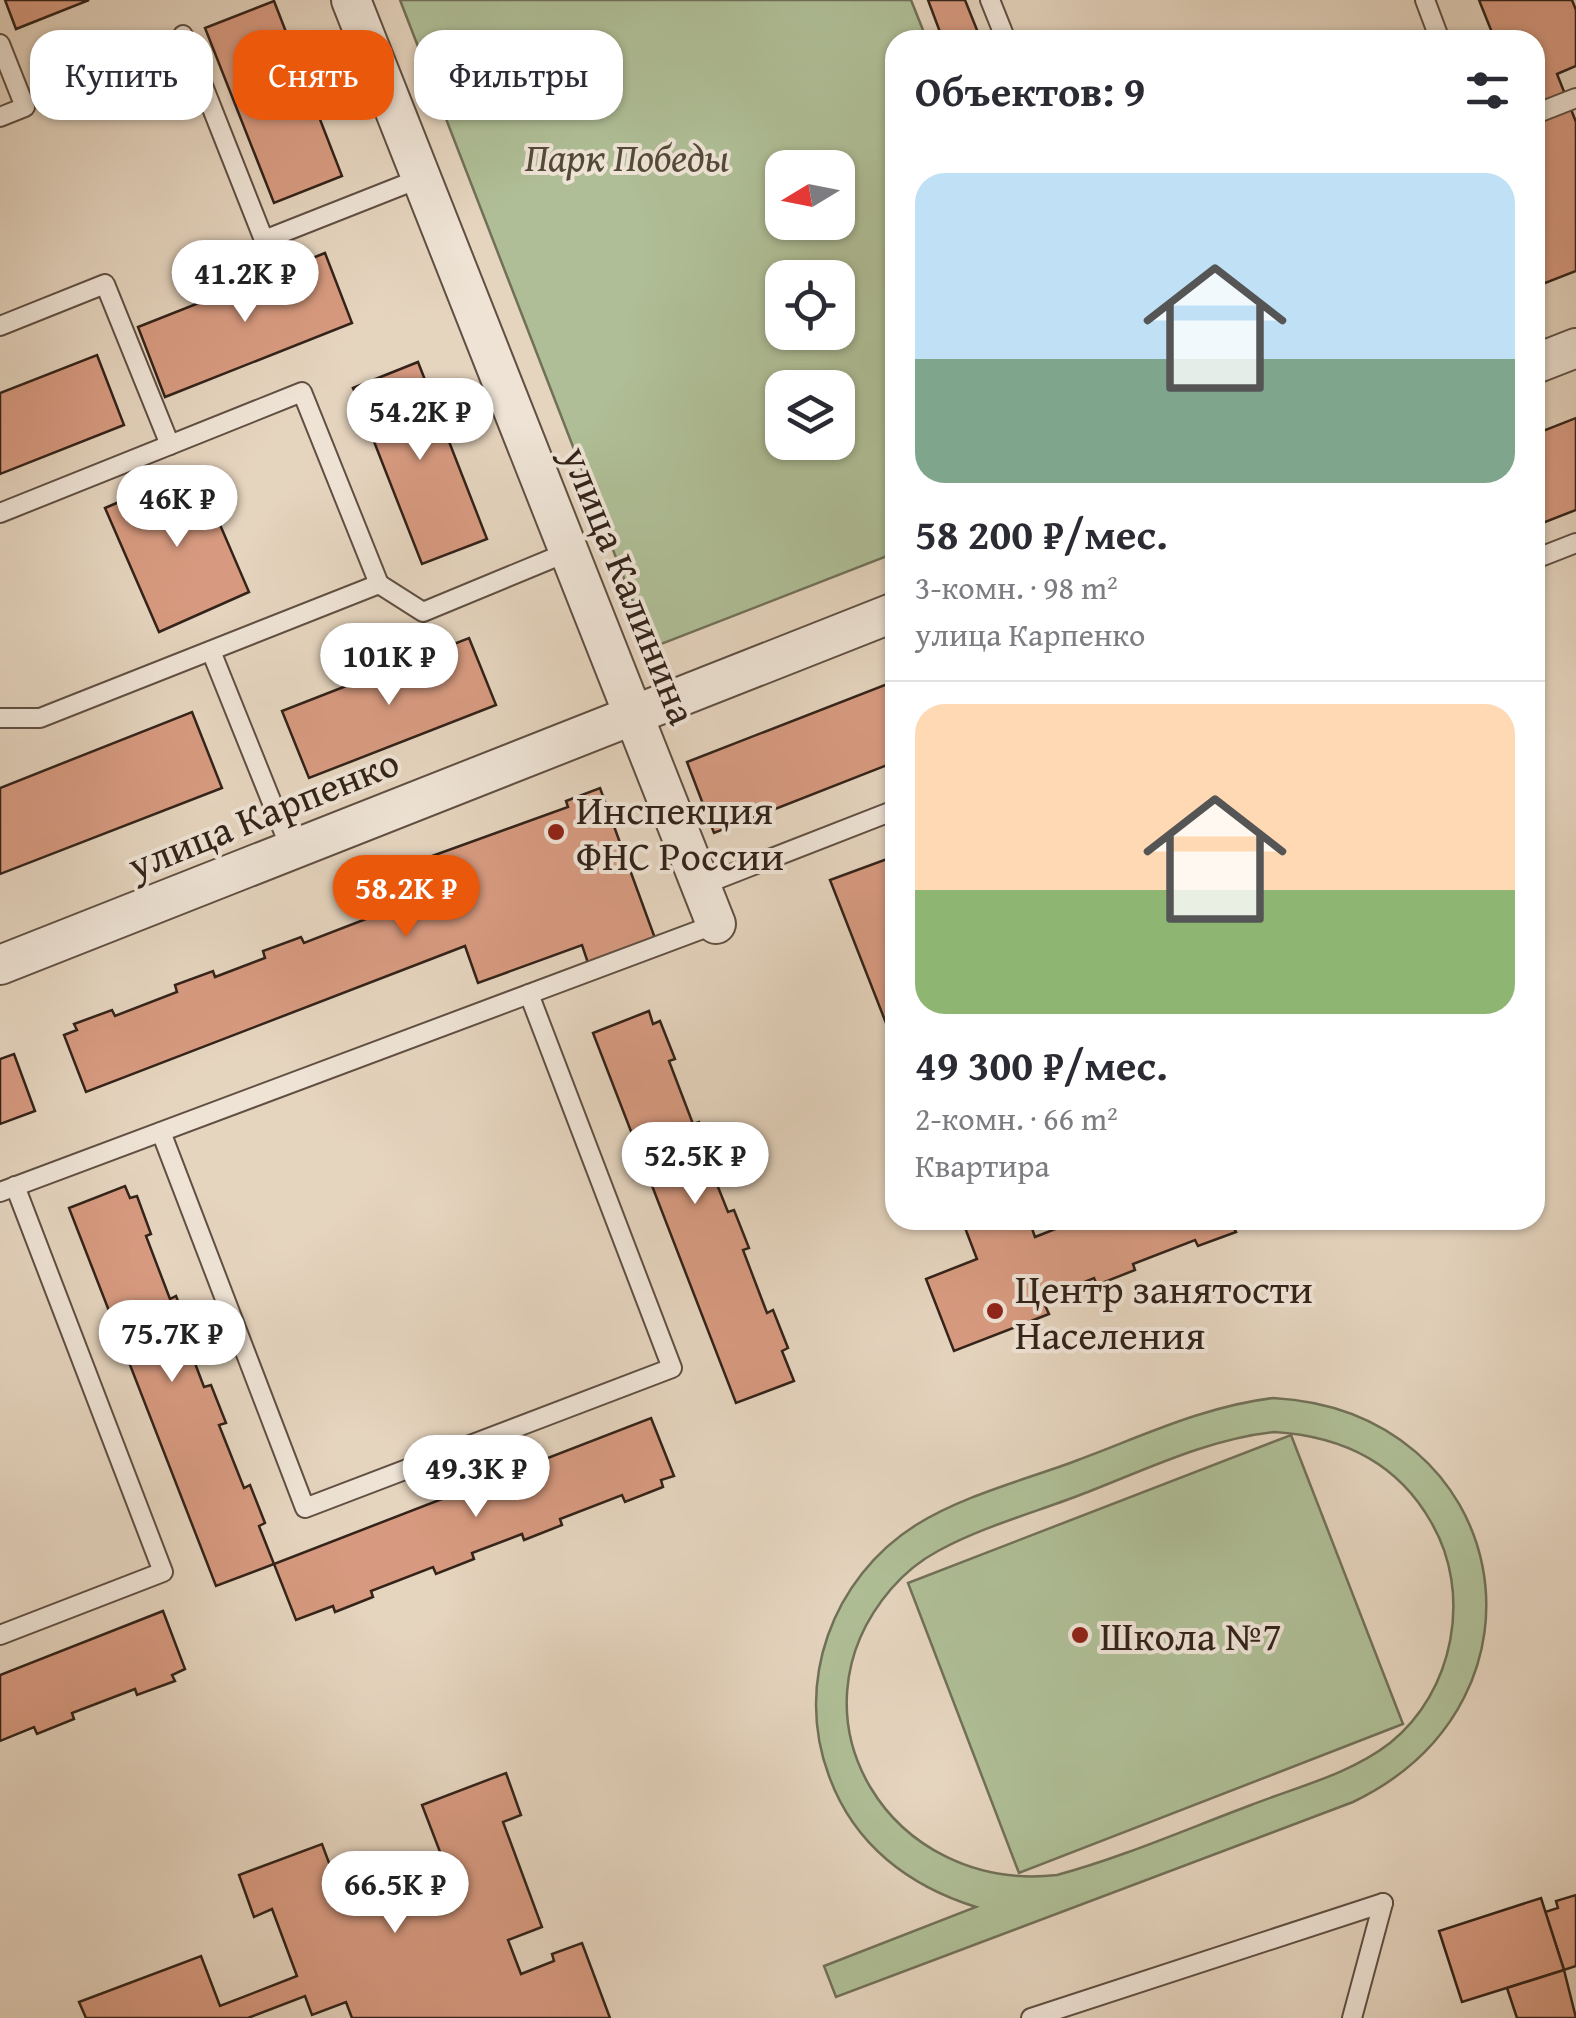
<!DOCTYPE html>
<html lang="ru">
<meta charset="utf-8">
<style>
body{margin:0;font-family:"Gentium Book Plus",serif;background:#f7f7f7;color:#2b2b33;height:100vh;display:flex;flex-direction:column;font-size:38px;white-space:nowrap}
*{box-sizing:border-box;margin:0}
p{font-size:32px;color:#7c7c81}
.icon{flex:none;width:55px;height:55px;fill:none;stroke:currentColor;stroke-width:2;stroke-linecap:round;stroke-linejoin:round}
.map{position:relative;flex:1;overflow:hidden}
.drawer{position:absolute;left:885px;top:30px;width:660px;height:1200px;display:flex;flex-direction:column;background:#fff;border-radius:30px;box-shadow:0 2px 8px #0004}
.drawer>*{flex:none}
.banner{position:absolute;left:30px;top:30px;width:705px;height:90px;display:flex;gap:20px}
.needle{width:65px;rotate:260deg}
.buttons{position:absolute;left:765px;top:150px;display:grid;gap:20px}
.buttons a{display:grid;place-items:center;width:90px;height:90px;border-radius:20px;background:#fff;box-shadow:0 2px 8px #0004;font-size:50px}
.price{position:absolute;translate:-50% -85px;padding:0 22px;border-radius:35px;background:#fff;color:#222;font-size:32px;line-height:65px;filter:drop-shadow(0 2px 5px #0008)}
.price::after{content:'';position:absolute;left:50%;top:60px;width:30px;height:22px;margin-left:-15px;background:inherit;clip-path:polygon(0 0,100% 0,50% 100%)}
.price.current{background:#ea580c;color:#fff}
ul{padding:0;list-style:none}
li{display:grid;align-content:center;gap:20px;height:530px;padding:0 30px}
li+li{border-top:2px solid #e1e1e2}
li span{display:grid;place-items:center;height:310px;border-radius:30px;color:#555}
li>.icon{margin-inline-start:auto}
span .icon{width:180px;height:180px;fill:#fffc;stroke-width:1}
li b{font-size:42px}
h2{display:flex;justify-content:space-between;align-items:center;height:120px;padding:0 30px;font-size:42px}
.chip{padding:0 35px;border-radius:30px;background:#fff;box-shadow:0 2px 8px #0004;font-size:35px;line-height:90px}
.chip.current{background:#ea580c;color:#fff}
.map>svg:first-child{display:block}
</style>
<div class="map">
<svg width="1576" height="2018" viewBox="0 0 1576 2018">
<rect width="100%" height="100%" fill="#e5d4be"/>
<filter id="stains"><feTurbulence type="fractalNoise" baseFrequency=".002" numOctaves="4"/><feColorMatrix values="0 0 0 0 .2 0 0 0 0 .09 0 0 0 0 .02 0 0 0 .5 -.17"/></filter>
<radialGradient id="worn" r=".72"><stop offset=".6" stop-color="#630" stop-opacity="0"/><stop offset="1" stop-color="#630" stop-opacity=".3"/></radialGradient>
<!-- green -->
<g fill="#afbe96" stroke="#717058" stroke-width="2.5" fill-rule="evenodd">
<path d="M 400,0 L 911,0 L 927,40 L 895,40 L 895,553 L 651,648 ZM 782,168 L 838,168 L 838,222 L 782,222 ZM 782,278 L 838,278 L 838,332 L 782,332 ZM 782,388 L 838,388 L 838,442 L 782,442 Z"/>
<path d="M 1273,1398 C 1511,1411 1567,1699 1353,1802 L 836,1997 L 824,1966 L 976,1907 C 909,1886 854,1845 829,1776 C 794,1683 832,1578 916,1525 C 964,1495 1025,1480 1078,1460 C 1142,1436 1205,1406 1273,1398 ZM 1274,1432 C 1341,1436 1397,1462 1431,1522 C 1473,1593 1454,1692 1390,1743 C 1350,1774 1297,1787 1251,1805 C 1187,1829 1123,1857 1057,1875 C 891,1894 781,1718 891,1589 C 904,1574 921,1560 938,1551 C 982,1527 1033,1513 1080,1495 C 1143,1471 1207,1439 1274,1432 Z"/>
<path d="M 1291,1435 L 1403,1724 L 1019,1873 L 908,1583 Z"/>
</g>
<!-- building -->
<g fill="#d79a80" stroke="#332319" stroke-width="2.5">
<path d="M 5,0 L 89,0 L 16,29 Z"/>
<path d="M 928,0 L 965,0 L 981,40 L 943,40 Z"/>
<path d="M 1479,0 L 1572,0 L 1576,10 L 1576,66 L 1557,74 L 1576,122 L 1576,271 L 1535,287 L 1535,144 L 1541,141 L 1535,125 L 1535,40 L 1495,40 Z"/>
<path d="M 274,1 L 342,176 L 274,203 L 205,28 Z"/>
<path d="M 325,253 L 352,323 L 165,397 L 138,327 Z"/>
<path d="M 97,355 L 124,425 L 0,474 L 0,393 Z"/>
<path d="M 418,362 L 487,539 L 422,564 L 353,388 Z"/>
<path d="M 1576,418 L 1576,510 L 1535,526 L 1535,434 Z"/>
<path d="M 196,469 L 249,592 L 159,632 L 105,508 Z"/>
<path d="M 469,638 L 496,705 L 309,778 L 282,711 Z"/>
<path d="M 895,681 L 895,762 L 714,833 L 687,762 Z"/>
<path d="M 192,712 L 222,788 L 0,874 L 0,788 Z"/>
<path d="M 600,788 L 656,941 L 589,966 L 582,945 L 478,983 L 465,946 L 86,1092 L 64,1035 L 77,1030 L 74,1024 L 112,1010 L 115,1016 L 177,992 L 175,985 L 213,971 L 215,977 L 265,958 L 263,951 L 301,937 L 304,943 L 366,919 L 364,913 L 402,898 L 404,904 L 444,889 L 432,856 L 568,807 L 566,801 Z"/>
<path d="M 887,859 L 895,870 L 895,1046 L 830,880 Z"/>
<path d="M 649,1011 L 653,1024 L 660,1021 L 675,1059 L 669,1061 L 693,1124 L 699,1122 L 714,1159 L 708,1162 L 728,1212 L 734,1210 L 749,1248 L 743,1250 L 767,1313 L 773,1310 L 788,1348 L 782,1351 L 794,1381 L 736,1403 L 593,1033 Z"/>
<path d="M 14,1054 L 35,1111 L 0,1124 L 0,1059 Z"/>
<path d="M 125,1186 L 130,1198 L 137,1196 L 151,1234 L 146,1236 L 170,1299 L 176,1296 L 191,1334 L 185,1337 L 204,1387 L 211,1385 L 226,1423 L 219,1425 L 244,1488 L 250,1485 L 265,1523 L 259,1526 L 274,1564 L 216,1586 L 69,1208 Z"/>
<path d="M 962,1220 L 1029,1220 L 1035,1237 L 1078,1220 L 1248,1220 L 1233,1226 L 1236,1232 L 1198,1246 L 1195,1240 L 1133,1264 L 1135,1270 L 1097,1285 L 1094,1278 L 1042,1299 L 1049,1314 L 954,1351 L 926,1279 L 977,1259 Z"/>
<path d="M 651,1418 L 674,1476 L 661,1480 L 663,1487 L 625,1502 L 622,1495 L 560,1519 L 562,1525 L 524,1540 L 522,1534 L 472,1553 L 474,1559 L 436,1574 L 433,1567 L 371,1591 L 373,1597 L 335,1612 L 333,1606 L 296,1620 L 274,1564 Z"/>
<path d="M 163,1611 L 185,1669 L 172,1675 L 175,1681 L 137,1695 L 135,1689 L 72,1713 L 74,1719 L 37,1734 L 34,1727 L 0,1741 L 0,1675 Z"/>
<path d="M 506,1773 L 521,1815 L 503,1822 L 542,1927 L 508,1940 L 521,1974 L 554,1961 L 552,1954 L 582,1943 L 610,2018 L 352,2018 L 346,2002 L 312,2015 L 305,1996 L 248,2018 L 86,2018 L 79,2002 L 201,1956 L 220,2006 L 297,1976 L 272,1909 L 254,1917 L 239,1875 L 322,1844 L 341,1895 L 442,1857 L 422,1805 Z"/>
<path d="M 1576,1895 L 1576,1966 L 1564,1970 L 1545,1912 L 1558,1908 L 1556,1901 Z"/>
<path d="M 1541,1898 L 1564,1970 L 1462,2002 L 1439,1931 Z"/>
<path d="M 1564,1970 L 1576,2018 L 1517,2018 L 1507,1988 Z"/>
</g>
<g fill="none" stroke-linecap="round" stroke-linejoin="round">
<!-- lane casing -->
<g stroke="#604f42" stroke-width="22">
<g id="lane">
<path d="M 990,0 L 1006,40"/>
<path d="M 1425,0 L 1440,40"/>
<path d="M 183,35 L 264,240 L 421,178"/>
<path d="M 0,44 L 25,107 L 0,117"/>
<path d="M 1535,114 L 1576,98"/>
<path d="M 0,326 L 105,284 L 170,445"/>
<path d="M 0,513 L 302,392 L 379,584"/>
<path d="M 1535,559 L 1576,543"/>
<path d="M 211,651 L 291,850"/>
<path d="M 0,718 L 40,718 L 379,584 L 423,612 L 568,552"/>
<path d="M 700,886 L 895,810"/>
<path d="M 161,1132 L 305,1508 L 672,1368 L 529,994"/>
<path d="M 0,1192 L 716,924"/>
<path d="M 0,1635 L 163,1572 L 15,1186"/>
<path d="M 1031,2018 L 1383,1903"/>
<path d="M 1352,2018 L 1383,1903"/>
</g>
</g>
<!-- street casing -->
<g stroke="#604f42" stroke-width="42">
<g id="street">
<path d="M 351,0 L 716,924"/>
<path d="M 1535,364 L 1576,348"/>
<path d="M 0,965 L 895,612"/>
</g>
</g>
<!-- lane -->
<use href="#lane" stroke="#eee3d5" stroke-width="18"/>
<!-- street -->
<use href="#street" stroke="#eee3d5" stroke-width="38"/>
</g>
<!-- markers -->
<g fill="#8f2418" stroke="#eee3d5" stroke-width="4">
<circle cx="556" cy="832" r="10"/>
<circle cx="995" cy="1311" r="10"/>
<circle cx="1080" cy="1635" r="10"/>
</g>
<g text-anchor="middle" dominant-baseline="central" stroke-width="8" stroke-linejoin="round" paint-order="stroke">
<!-- park labels -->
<g font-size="40" font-style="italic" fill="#524a38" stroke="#eee3d5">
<text x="627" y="156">Парк Победы</text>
</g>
<!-- street labels -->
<g font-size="40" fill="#332319" stroke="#eee3d5">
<text transform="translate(630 585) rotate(68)">улица Калинина</text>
<text transform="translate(263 813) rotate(-22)">улица Карпенко</text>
</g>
<!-- poi labels -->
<g font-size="40" fill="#332319" stroke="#eee3d5" text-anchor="start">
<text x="576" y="809">Инспекция<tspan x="576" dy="46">ФНС России</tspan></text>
<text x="1015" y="1288">Центр занятости<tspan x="1015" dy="46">Населения</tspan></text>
<text x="1100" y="1635">Школа №7</text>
</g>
</g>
<rect width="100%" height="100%" filter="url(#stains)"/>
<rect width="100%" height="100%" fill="url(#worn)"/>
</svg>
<div class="buttons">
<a><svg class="needle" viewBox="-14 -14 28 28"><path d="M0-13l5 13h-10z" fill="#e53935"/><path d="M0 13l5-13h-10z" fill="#7c7c81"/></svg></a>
<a><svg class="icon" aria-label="locate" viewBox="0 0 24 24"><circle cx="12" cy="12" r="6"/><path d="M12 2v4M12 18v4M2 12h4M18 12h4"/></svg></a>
<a><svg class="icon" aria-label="layers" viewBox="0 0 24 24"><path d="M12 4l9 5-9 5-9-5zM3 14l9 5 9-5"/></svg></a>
</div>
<b class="price" style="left:245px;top:325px">41.2K ₽</b>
<b class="price" style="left:420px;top:463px">54.2K ₽</b>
<b class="price" style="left:177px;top:550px">46K ₽</b>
<b class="price" style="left:389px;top:708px">101K ₽</b>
<b class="price current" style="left:406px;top:940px">58.2K ₽</b>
<b class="price" style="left:695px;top:1207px">52.5K ₽</b>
<b class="price" style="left:172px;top:1385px">75.7K ₽</b>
<b class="price" style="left:476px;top:1520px">49.3K ₽</b>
<b class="price" style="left:395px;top:1936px">66.5K ₽</b>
<div class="banner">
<a class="chip">Купить</a>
<a class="chip current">Снять</a>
<a class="chip">Фильтры</a>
</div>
<section class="drawer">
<h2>Объектов: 9<svg class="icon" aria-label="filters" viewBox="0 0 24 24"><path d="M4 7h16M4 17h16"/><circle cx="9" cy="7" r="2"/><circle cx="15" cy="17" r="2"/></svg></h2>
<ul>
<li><span style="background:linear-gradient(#bfe0f5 60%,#7fa58c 0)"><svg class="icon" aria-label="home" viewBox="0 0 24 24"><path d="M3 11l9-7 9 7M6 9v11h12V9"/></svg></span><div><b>58 200 ₽/мес.</b><p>3-комн. · 98 m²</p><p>улица Карпенко</p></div></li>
<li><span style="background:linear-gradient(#ffd9b3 60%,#8fb573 0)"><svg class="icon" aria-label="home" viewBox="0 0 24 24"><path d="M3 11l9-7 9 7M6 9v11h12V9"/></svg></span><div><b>49 300 ₽/мес.</b><p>2-комн. · 66 m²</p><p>Квартира</p></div></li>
</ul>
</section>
</div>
